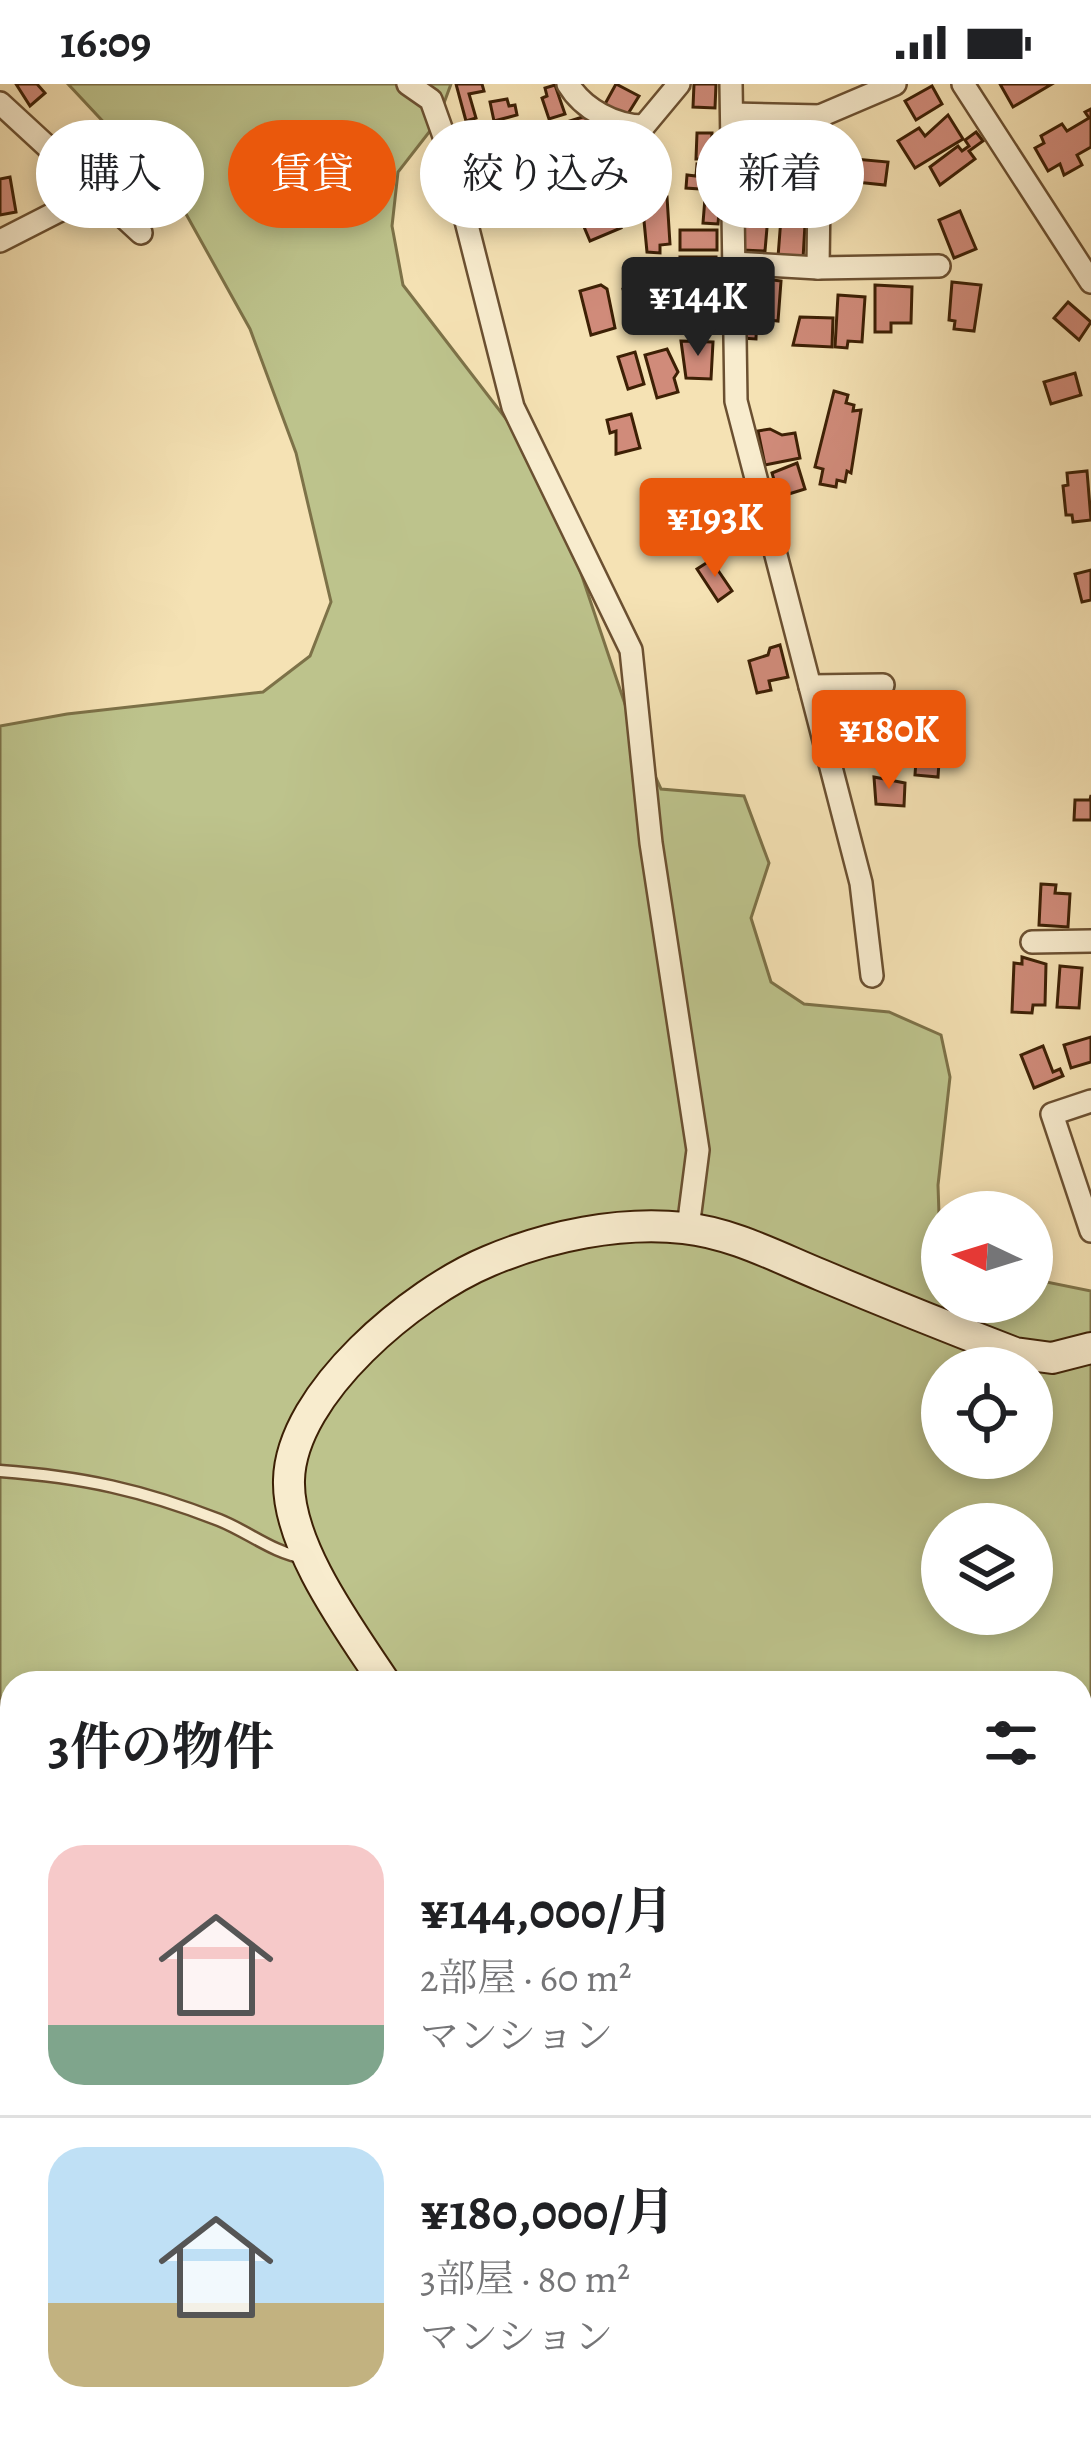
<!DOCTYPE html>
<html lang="ja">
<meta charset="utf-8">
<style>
body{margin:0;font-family:Alegreya,"Noto Serif JP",serif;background:#f6f6f6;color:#202124;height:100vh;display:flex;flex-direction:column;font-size:45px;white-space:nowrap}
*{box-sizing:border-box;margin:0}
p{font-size:39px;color:#757577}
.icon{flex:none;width:66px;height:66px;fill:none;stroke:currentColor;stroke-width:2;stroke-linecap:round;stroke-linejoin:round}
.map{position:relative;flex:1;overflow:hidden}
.side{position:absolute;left:0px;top:1587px;width:1092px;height:771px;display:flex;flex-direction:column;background:#fff;border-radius:36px 36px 0 0;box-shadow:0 6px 18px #0003}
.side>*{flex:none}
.hud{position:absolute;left:36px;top:36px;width:1020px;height:108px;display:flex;gap:24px}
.needle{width:78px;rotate:274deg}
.buttons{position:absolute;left:921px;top:1107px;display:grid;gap:24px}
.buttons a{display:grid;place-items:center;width:132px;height:132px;border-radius:50%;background:#fff;box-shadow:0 6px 18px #0003;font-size:60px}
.price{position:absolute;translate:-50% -102px;padding:0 27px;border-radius:12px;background:#ea580c;color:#fff;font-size:39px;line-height:78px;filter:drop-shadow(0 3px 6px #0008)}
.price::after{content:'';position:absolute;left:50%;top:72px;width:36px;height:27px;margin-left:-18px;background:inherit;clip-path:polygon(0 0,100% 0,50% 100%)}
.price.selected{background:#222;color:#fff}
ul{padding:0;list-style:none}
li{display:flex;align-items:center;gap:36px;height:300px;padding:0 48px}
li+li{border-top:3px solid #e0e0e0}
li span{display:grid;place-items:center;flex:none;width:336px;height:240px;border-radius:36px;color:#555}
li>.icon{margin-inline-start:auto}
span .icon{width:144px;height:144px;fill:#fffc;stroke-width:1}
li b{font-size:51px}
h2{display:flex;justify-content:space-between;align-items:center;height:144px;padding:0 48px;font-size:51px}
.tag{padding:0 42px;border-radius:54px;background:#fff;box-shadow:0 6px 18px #0003;font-size:42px;line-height:108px}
.tag.selected{background:#ea580c;color:#fff}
.status{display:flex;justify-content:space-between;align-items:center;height:84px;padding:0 60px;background:#fff;direction:ltr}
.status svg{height:33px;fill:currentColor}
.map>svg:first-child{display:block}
</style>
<div class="status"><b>16:09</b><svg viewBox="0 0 49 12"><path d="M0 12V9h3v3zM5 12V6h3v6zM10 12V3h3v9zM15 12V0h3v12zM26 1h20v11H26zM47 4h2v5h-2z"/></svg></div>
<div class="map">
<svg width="1091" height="2357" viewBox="0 0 1091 2357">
<rect width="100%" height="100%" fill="#f5e2b4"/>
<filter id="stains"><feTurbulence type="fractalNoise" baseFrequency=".00167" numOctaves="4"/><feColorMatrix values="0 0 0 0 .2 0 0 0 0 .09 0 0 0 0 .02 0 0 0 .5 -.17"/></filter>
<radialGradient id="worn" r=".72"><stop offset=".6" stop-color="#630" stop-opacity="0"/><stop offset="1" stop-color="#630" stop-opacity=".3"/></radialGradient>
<!-- green -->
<path fill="#bdc38c" stroke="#7d7248" stroke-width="3" fill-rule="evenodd" d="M 68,0 L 451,0 L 437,38 L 398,88 L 392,142 L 403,201 L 547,388 L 633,644 L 661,705 L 744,712 L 769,779 L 751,834 L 771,898 L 804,920 L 889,928 L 941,951 L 950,993 L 938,1101 L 942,1218 L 1032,1218 L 1032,1195 L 1091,1207 L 1091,2357 L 556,2357 L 555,2346 L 1080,2346 L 1080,1599 L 12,1599 L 12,1894 L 0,1895 L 0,642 L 67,630 L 263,608 L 310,572 L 331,518 L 296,369 L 250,245 L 181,121 ZM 942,1284 L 1032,1284 L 1032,1374 L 942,1374 ZM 942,1440 L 1032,1440 L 1032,1530 L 942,1530 Z"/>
<!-- building -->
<g fill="#d08b7a" stroke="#3d2005" stroke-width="3">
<path d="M 16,0 L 37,0 L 45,9 L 30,22 Z"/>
<path d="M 456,0 L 482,0 L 484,7 L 469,10 L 476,34 L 466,37 Z"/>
<path d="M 616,0 L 639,12 L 626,33 L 605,20 Z"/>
<path d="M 694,0 L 716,0 L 715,24 L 693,23 Z"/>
<path d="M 1000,0 L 1052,0 L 1013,23 Z"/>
<path d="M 555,1 L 565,30 L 549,35 L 542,14 L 547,12 L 545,4 Z"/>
<path d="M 932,2 L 942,20 L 916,36 L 905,17 Z"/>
<path d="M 507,15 L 509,22 L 515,21 L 517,31 L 494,37 L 490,18 Z"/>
<path d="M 1091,25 L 1091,63 L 1077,71 L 1082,81 L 1064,91 L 1060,80 L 1048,87 L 1035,64 L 1044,59 L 1041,52 L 1062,40 L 1067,47 L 1089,34 L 1085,28 Z"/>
<path d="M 948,31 L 963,55 L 915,84 L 898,57 L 919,44 L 925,52 Z"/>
<path d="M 586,32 L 590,45 L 584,47 L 589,65 L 578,69 L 581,76 L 568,80 L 557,41 Z"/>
<path d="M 748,43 L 767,43 L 766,75 L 746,74 Z"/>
<path d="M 976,48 L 983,57 L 969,67 L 975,75 L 940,101 L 930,83 L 958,62 L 962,67 L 969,62 L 965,56 Z"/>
<path d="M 697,49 L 712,49 L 711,75 L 696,75 Z"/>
<path d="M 833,73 L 888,78 L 885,101 L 846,97 L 847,90 L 832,89 Z"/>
<path d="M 658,74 L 659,112 L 634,109 L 633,75 Z"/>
<path d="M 780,75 L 806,77 L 803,115 L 777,113 Z"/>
<path d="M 697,80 L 716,82 L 714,106 L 686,104 L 687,91 L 696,92 Z"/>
<path d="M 10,93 L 16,128 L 0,131 L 0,95 Z"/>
<path d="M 742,102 L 772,104 L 770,131 L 740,127 Z"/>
<path d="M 667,113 L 670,160 L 660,161 L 660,169 L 647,168 L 642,116 Z"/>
<path d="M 705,114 L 720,115 L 718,140 L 703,139 Z"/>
<path d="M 610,118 L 621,144 L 590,157 L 579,131 Z"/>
<path d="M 782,121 L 806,123 L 803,175 L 778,173 Z"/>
<path d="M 960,127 L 976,165 L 954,174 L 939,136 Z"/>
<path d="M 745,130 L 768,132 L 765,167 L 742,166 Z"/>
<rect x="680" y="146" width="37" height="20"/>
<path d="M 680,173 L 716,173 L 716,187 L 681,187 Z"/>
<path d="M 744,192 L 758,193 L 756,255 L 742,254 Z"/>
<path d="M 681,194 L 710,196 L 709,216 L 716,217 L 715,228 L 712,235 L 703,235 L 703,243 L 680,239 Z"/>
<path d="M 765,195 L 781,197 L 778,237 L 761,235 Z"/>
<path d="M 952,198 L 981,201 L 974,247 L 954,245 L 955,237 L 949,236 Z"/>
<path d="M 640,200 L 643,209 L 653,206 L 655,213 L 660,211 L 665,229 L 657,231 L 660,239 L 635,246 L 623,205 Z"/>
<path d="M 601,201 L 607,205 L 615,244 L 591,251 L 580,207 Z"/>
<path d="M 875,201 L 912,203 L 911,239 L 891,239 L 891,248 L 875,248 Z"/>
<path d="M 838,211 L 865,213 L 862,258 L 848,257 L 847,264 L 835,263 Z"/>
<path d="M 1068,218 L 1091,238 L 1079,256 L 1054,234 Z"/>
<path d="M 800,233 L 833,234 L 832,263 L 793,261 Z"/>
<path d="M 681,257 L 713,258 L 711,295 L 686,294 Z"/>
<path d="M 667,265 L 678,288 L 674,294 L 678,308 L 657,314 L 645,271 Z"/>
<path d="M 635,268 L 644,300 L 628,305 L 618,273 Z"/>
<path d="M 1075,289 L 1081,311 L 1051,320 L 1044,298 Z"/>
<path d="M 834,307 L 848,311 L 846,319 L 854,321 L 853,327 L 861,326 L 851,389 L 847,387 L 845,398 L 837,396 L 836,403 L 820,400 L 823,385 L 815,383 Z"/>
<path d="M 631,330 L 640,364 L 616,370 L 616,347 L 610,349 L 607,336 Z"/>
<path d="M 770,345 L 782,351 L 795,349 L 800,374 L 765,381 L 758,347 Z"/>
<path d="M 797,379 L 805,405 L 779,413 L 772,389 Z"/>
<path d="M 1087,387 L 1091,436 L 1073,438 L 1072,431 L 1066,431 L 1063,402 L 1068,401 L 1067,389 Z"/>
<path d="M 749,403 L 753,427 L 705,435 L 701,411 Z"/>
<path d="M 753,440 L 757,453 L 725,464 L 721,451 Z"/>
<path d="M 711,476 L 732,507 L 718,517 L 697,485 Z"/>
<path d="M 1091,486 L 1091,516 L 1082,518 L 1075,490 Z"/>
<path d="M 780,561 L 788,593 L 769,597 L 771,606 L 757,609 L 749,577 L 768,571 L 770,564 Z"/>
<path d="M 857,614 L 895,615 L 895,635 L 869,634 L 869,628 L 857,628 Z"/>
<path d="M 861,654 L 887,655 L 886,678 L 860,677 Z"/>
<path d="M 917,662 L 940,663 L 938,693 L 915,691 Z"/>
<path d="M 874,693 L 905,699 L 904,722 L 876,720 Z"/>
<path d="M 1091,711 L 1091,736 L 1074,736 L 1075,716 L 1090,716 Z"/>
<path d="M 1041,800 L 1056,801 L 1055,809 L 1070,810 L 1068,843 L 1039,841 Z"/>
<path d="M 1022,873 L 1046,880 L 1045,921 L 1033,921 L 1032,929 L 1012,928 L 1014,879 L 1022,880 Z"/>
<path d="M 1060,882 L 1082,884 L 1079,924 L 1057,923 Z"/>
<path d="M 1091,953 L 1091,978 L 1071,984 L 1064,961 Z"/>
<path d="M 1043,962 L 1053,988 L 1060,985 L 1063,992 L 1034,1004 L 1021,971 Z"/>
<path d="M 12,2118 L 12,2153 L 0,2152 L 0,2119 Z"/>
<path d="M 5,2319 L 12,2320 L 12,2346 L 24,2346 L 23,2357 L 1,2355 Z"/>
</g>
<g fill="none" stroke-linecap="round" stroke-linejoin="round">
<!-- service casing -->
<g stroke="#6b5031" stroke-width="15">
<path id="service" d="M 0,1387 C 83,1393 142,1406 219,1436 C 249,1448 273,1469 305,1474"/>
</g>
<!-- minor casing -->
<g stroke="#6b5031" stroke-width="26">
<g id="minor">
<path d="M 408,0 L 431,16 L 446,58 L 513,323 L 631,566 L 651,759 L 698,1066 L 688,1144"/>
<path d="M 568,0 C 583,25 615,42 644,42 L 679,0"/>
<path d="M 731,0 L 736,317 L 861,799 L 872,892"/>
<path d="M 963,0 L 1091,198"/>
<path d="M 0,19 L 141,149"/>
<path d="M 732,30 L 820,32"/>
<path d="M 0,157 L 96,108"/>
<path d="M 733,179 L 818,184 L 939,182"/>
<path d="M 818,184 L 820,32 L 895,0"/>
<path d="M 810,602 L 883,601"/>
<path d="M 1032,858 L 1091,857"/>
<path d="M 1091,1017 L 1052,1030 L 1091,1147"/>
<path d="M 0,2041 L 12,2043"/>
<path d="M 0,2168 L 12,2171"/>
<path d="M 0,2259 L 12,2238"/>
<path d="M 0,2292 L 12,2295"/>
</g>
</g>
<!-- secondary casing -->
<g stroke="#3d2005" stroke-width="34">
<g id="secondary">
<path d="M 385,1599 C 350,1546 287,1462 289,1396 C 291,1309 414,1208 489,1177 C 548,1152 620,1137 684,1144 C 732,1149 777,1173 821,1191 C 885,1218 950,1244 1015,1269 L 1052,1274 L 1091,1264"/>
<path d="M 719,2357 L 721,2346"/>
</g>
</g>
<!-- service -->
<use href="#service" stroke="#f8ecce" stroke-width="10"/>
<!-- minor -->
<use href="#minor" stroke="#f8ecce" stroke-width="21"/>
<!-- secondary -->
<use href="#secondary" stroke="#f8ecce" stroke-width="30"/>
</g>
<rect width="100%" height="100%" filter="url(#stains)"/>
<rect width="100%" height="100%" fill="url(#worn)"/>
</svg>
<div class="buttons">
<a><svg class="needle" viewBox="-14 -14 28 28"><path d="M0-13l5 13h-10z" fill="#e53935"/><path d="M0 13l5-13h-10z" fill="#757577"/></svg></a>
<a><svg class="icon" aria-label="locate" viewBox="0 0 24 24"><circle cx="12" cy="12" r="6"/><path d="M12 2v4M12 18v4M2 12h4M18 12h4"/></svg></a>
<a><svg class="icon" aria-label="layers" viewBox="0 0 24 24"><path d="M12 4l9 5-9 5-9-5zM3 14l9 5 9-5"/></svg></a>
</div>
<b class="price selected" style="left:698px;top:275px">¥144K</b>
<b class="price" style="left:715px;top:496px">¥193K</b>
<b class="price" style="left:889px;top:708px">¥180K</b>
<div class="hud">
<a class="tag">購入</a>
<a class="tag selected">賃貸</a>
<a class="tag">絞り込み</a>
<a class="tag">新着</a>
</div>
<section class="side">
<h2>3件の物件<svg class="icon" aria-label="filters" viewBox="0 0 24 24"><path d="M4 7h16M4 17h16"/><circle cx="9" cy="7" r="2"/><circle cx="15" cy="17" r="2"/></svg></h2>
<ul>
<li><span style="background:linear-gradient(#f6c9c9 75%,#7fa58c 0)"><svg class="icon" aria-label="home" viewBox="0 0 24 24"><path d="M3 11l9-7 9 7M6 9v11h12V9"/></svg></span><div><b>¥144,000/月</b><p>2部屋 · 60 m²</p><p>マンション</p></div></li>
<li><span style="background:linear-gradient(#bfe0f5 65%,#c2b280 0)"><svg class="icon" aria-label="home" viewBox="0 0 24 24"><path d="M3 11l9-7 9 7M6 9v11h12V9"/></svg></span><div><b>¥180,000/月</b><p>3部屋 · 80 m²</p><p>マンション</p></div></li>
</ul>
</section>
</div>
